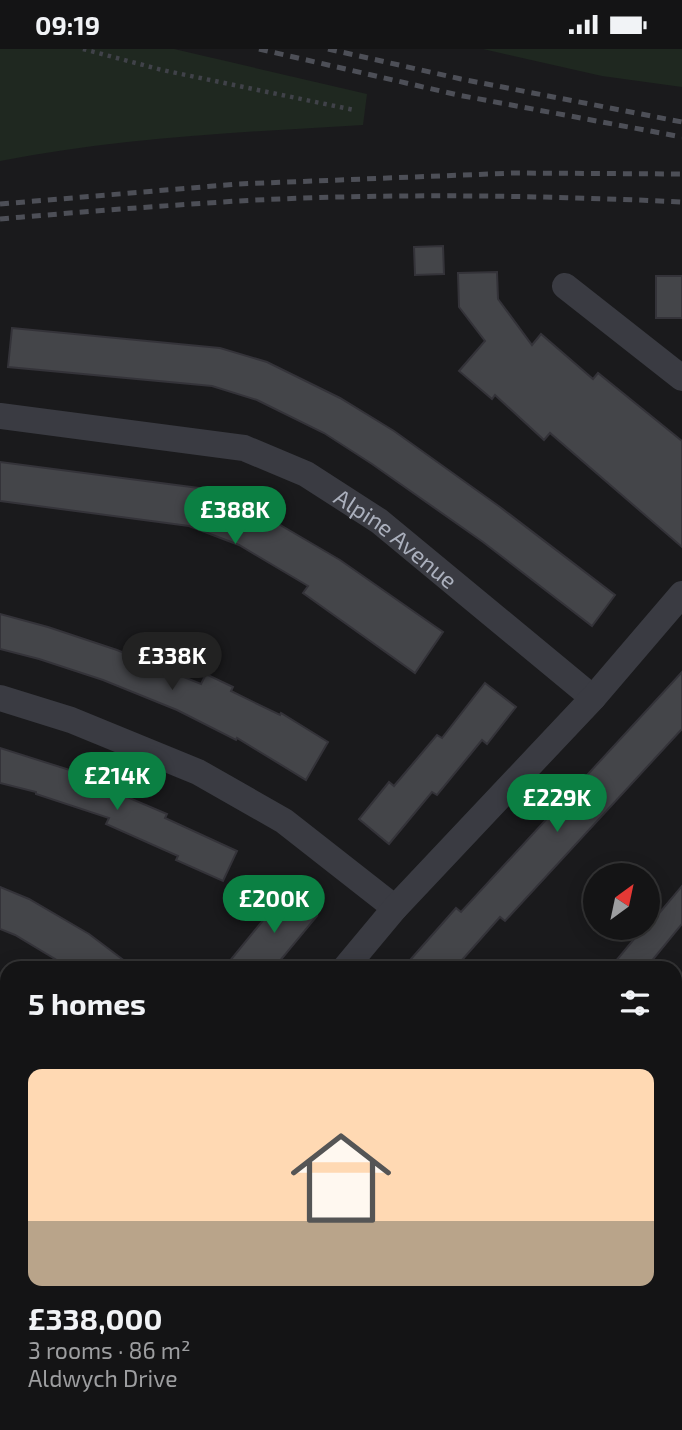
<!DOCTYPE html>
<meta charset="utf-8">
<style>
body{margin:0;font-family:"Exo 2",sans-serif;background:#1d1d1e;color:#f1f3f6;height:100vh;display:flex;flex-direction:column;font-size:26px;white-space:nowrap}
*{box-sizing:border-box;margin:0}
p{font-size:23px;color:#9d9ea0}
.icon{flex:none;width:38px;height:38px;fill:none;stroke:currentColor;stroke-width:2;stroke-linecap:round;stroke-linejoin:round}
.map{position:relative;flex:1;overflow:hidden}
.sheet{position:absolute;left:0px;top:912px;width:682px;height:471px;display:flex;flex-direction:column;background:#141415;border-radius:21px 21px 0 0;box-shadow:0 4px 18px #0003,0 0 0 2px #333334}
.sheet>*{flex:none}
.needle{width:46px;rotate:33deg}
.buttons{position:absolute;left:583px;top:814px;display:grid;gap:14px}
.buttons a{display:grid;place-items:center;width:77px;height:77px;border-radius:50%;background:#141415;box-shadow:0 4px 18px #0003,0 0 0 2px #333334;font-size:35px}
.price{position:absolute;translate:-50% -60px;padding:0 16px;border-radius:24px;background:#0b8043;color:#fff;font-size:23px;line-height:46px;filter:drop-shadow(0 2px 4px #0008)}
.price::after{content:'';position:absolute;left:50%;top:42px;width:21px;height:16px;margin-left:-10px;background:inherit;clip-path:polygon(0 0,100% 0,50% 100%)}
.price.active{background:#222;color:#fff}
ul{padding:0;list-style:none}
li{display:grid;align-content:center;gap:14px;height:371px;padding:0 28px}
li span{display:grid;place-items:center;height:217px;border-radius:14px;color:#555}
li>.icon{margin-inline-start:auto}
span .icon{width:126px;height:126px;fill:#fffc;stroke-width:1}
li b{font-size:30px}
h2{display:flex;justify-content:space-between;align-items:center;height:84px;padding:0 28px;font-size:30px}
.status{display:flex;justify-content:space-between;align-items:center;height:49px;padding:0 35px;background:#141415;direction:ltr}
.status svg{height:19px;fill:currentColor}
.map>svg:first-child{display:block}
</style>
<div class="status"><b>09:19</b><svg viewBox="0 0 49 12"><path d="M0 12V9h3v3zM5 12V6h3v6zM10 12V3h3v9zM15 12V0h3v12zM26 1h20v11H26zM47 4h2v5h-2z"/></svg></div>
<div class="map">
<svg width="682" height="1381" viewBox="0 0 682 1381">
<rect width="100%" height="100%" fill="#1a1a1c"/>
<!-- green -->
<g fill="#1f2820">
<path d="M 0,0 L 174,0 L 367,45 L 363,76 C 242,83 119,89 0,112 Z"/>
<path d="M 483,0 L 682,0 L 682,38 L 602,27 Z"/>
</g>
<!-- building -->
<g fill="#444549" stroke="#343339" stroke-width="2">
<path d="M 443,197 L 444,225 L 415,226 L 414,198 Z"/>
<path d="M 497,223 L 498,250 L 532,296 L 541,285 L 593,330 L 598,324 L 682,392 L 682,498 L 550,384 L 544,391 L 495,346 L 492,350 L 459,322 L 485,292 L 459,258 L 458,224 Z"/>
<rect x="656" y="227" width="26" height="42"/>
<path d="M 12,279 L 220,299 L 267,313 L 340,349 L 394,382 L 500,458 L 615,546 L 592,577 L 483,493 L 372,415 L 324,384 L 257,351 L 212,337 L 8,318 Z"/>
<path d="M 0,413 L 199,439 L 253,460 L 340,511 L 443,583 L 415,624 L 303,544 L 308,537 L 239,496 L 189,477 L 0,452 Z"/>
<path d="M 0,565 L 48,578 L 117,601 L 201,635 L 206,625 L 233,638 L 231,642 L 280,666 L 281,664 L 328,693 L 306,731 L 237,689 L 236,691 L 177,661 L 103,631 L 39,610 L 0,600 Z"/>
<path d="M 682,623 L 682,680 L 505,872 L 500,868 L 455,919 L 403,919 L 456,859 L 461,863 Z"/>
<path d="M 485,634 L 516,658 L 487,695 L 482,691 L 437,746 L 432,743 L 389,795 L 359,770 L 389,733 L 394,737 L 437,686 L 442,689 Z"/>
<path d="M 0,699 L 95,729 L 94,734 L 167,765 L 165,769 L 237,802 L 223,832 L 176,811 L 178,807 L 106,775 L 109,769 L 36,745 L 36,743 L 0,734 Z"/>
<path d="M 682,837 L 682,875 L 646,919 L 610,919 L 644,878 L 648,878 L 648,874 L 654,867 L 656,868 Z"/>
<path d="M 0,838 L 29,850 L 89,885 L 134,919 L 70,919 L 15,886 L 0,880 Z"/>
<path d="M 287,842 L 317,867 L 274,919 L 224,919 Z"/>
</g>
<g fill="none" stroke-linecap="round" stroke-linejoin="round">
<!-- path -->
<g stroke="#404249" stroke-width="4.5" stroke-dasharray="3.5 5" stroke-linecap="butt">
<path d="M 83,0 L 162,21 L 354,61"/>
<path d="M 432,1381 L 435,1376"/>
</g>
<!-- street -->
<g stroke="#3a3b42" stroke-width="26">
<path d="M 565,237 L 682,329"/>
<path id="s1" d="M 0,367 L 244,399 L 306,425 L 379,472 L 593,649"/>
<path d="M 0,649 L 71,671 L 198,723 L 284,772 L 395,859"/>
<path d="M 345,919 L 395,859 L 593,649 L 682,545"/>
<path d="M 0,942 L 7,946"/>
<path d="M 676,990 L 682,985"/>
<path d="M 0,1220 L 7,1219"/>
</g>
<!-- rail -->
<g stroke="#4d4f57" stroke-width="5" stroke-dasharray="9 7" stroke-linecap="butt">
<path d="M 259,0 L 458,46 L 682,88"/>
<path d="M 328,0 L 461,30 L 682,73"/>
<path d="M 0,155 L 238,135 L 514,124 L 682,125"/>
<path d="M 0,170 C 79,163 158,157 238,152 C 385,144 534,146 682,153"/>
</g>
</g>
<g text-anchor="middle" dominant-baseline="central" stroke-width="7" stroke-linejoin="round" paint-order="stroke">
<!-- street labels -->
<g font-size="23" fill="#abb0bd" stroke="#151517">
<text stroke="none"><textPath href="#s1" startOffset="424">Alpine Avenue</textPath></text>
</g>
</g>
</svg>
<div class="buttons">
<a><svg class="needle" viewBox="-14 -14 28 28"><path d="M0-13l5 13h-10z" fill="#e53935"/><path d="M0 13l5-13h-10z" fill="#9d9ea0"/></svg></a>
</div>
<b class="price" style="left:235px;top:497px">£388K</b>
<b class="price active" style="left:172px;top:643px">£338K</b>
<b class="price" style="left:117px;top:763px">£214K</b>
<b class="price" style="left:557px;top:785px">£229K</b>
<b class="price" style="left:274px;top:886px">£200K</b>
<section class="sheet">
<h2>5 homes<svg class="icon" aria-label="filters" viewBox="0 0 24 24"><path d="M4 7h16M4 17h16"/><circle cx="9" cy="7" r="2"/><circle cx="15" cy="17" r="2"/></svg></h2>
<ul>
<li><span style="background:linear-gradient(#ffd9b3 70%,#b9a48a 0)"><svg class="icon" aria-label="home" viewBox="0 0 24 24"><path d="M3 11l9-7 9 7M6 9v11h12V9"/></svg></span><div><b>£338,000</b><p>3 rooms · 86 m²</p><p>Aldwych Drive</p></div></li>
</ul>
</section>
</div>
